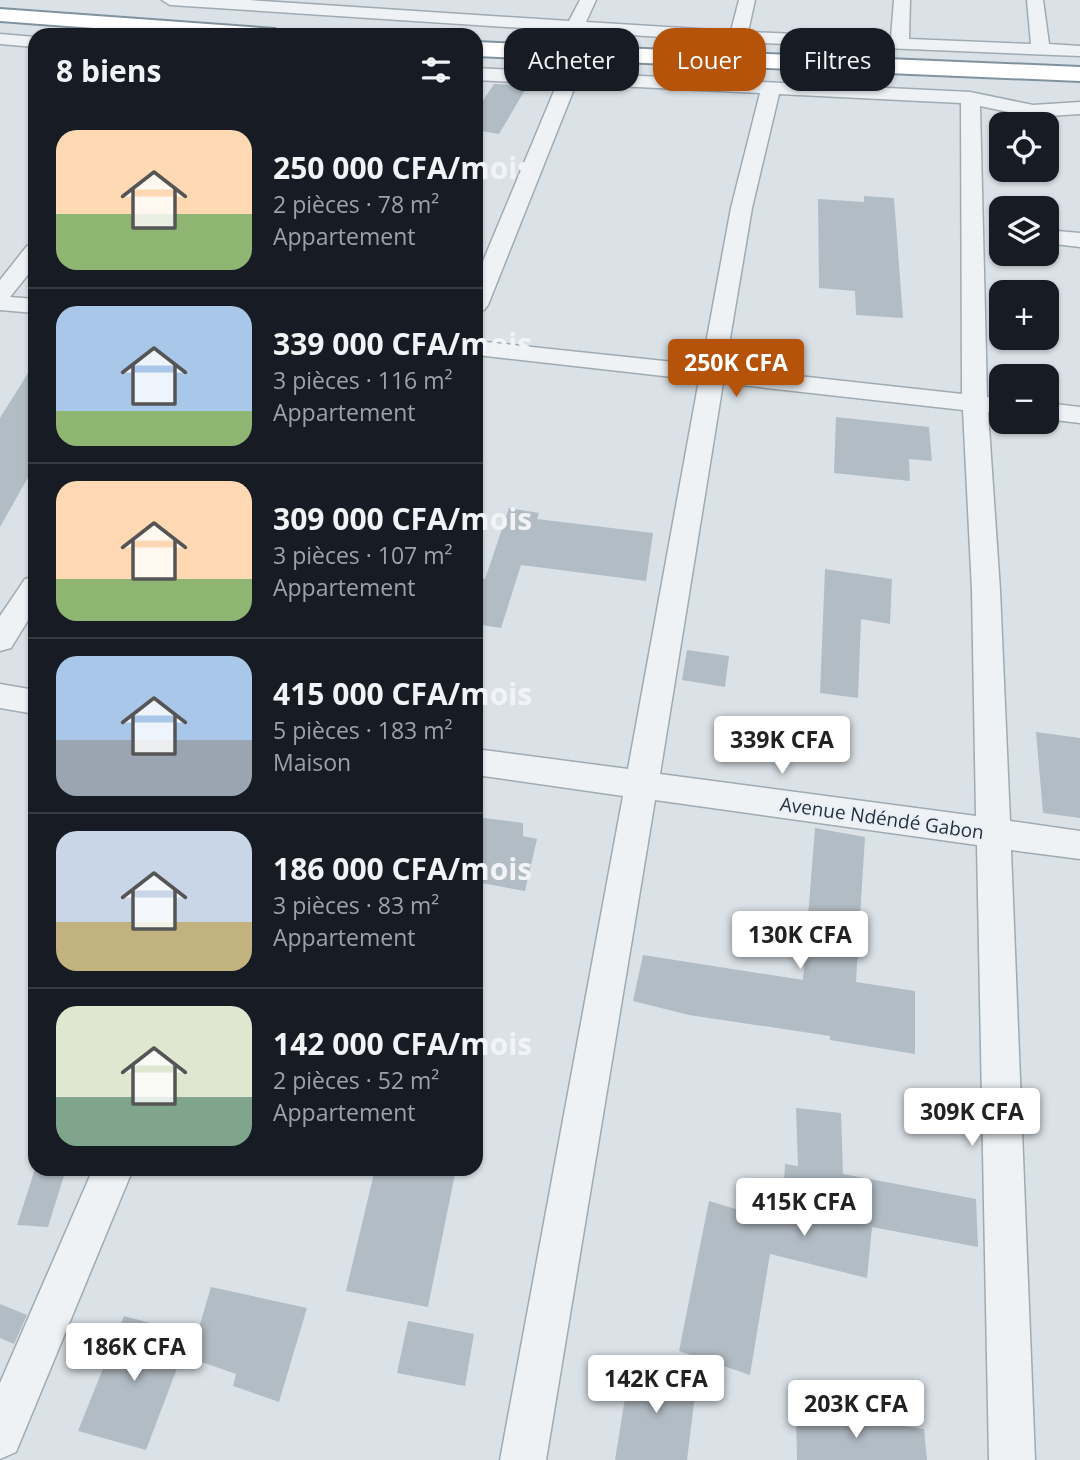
<!DOCTYPE html>
<html lang="fr">
<meta charset="utf-8">
<style>
body{margin:0;font-family:"Open Sans",sans-serif;background:#242831;color:#f1f3f6;height:100vh;display:flex;flex-direction:column;font-size:26px;white-space:nowrap}
*{box-sizing:border-box;margin:0}
p{font-size:23px;color:#9ea1a6}
.icon{flex:none;width:38px;height:38px;fill:none;stroke:currentColor;stroke-width:2;stroke-linecap:round;stroke-linejoin:round}
.map{position:relative;flex:1;overflow:hidden}
.panel{position:absolute;left:28px;top:28px;width:455px;height:1148px;display:flex;flex-direction:column;background:#171b24;border-radius:21px;box-shadow:0 2px 5px #0004}
.panel>*{flex:none}
.guide{position:absolute;left:504px;top:28px;width:471px;height:63px;display:flex;gap:14px}
.tools{position:absolute;left:989px;top:112px;display:grid;gap:14px}
.tools a{display:grid;place-items:center;width:70px;height:70px;border-radius:14px;background:#171b24;box-shadow:0 2px 5px #0004;font-size:35px}
.price{position:absolute;translate:-50% -60px;padding:0 16px;border-radius:7px;background:#fff;color:#222;font-size:23px;line-height:46px;filter:drop-shadow(0 2px 4px #0008)}
.price::after{content:'';position:absolute;left:50%;top:42px;width:21px;height:16px;margin-left:-10px;background:inherit;clip-path:polygon(0 0,100% 0,50% 100%)}
.price.on{background:#b45309;color:#fff}
ul{padding:0;list-style:none}
li{display:flex;align-items:center;gap:21px;height:175px;padding:0 28px}
li+li{border-top:2px solid #363941}
li span{display:grid;place-items:center;flex:none;width:196px;height:140px;border-radius:21px;color:#555}
li>.icon{margin-inline-start:auto}
span .icon{width:84px;height:84px;fill:#fffc;stroke-width:1}
li b{font-size:30px}
h2{display:flex;justify-content:space-between;align-items:center;height:84px;padding:0 28px;font-size:30px}
.pill{padding:0 24px;border-radius:21px;background:#171b24;box-shadow:0 2px 5px #0004;font-size:24px;line-height:63px}
.pill.on{background:#b45309;color:#fff}
.map>svg:first-child{display:block}
</style>
<div class="map">
<svg width="1080" height="1460" viewBox="0 0 1080 1460">
<rect width="100%" height="100%" fill="#dbe2e7"/>
<!-- building -->
<g fill="#b2bcc4">
<path d="M 494,84 L 528,85 L 499,134 L 476,130 L 476,111 Z"/>
<path d="M 864,196 L 894,198 L 903,318 L 856,315 L 855,291 L 819,288 L 818,199 L 864,202 Z"/>
<path d="M 35,362 L 35,465 L 0,527 L 0,418 Z"/>
<path d="M 836,417 L 929,427 L 932,461 L 909,459 L 910,481 L 834,473 Z"/>
<path d="M 509,508 L 539,513 L 537,519 L 653,533 L 646,581 L 521,565 L 501,628 L 476,624 L 476,578 L 485,579 Z"/>
<path d="M 825,569 L 892,579 L 890,624 L 861,619 L 858,698 L 820,693 Z"/>
<path d="M 687,650 L 729,656 L 725,687 L 682,680 Z"/>
<path d="M 1036,732 L 1080,738 L 1080,818 L 1043,813 Z"/>
<path d="M 476,817 L 523,823 L 523,836 L 537,839 L 525,891 L 476,882 Z"/>
<path d="M 815,828 L 865,837 L 856,982 L 915,991 L 915,1054 L 830,1040 L 830,1036 L 689,1015 L 633,1001 L 643,955 L 803,980 Z"/>
<path d="M 796,1108 L 841,1113 L 843,1174 L 976,1199 L 978,1247 L 872,1227 L 867,1278 L 770,1254 L 750,1375 L 679,1351 L 709,1201 L 782,1223 L 785,1164 L 798,1166 Z"/>
<path d="M 35,1169 L 66,1169 L 48,1227 L 17,1225 Z"/>
<path d="M 375,1169 L 456,1169 L 428,1307 L 346,1291 Z"/>
<path d="M 211,1287 L 307,1308 L 279,1402 L 233,1386 L 236,1374 L 190,1358 Z"/>
<path d="M 0,1304 L 27,1315 L 14,1344 L 0,1338 Z"/>
<path d="M 124,1316 L 190,1334 L 146,1450 L 78,1431 Z"/>
<path d="M 408,1321 L 474,1334 L 465,1386 L 397,1373 Z"/>
<path d="M 631,1361 L 697,1379 L 687,1460 L 615,1460 Z"/>
<path d="M 796,1411 L 924,1429 L 927,1460 L 797,1460 Z"/>
</g>
<g fill="none" stroke-linecap="round" stroke-linejoin="round">
<!-- street casing -->
<g stroke="#a0aab1" stroke-width="3">
<g id="street">
<path d="M 162,0 L 248,0 L 569,21 L 580,0 L 596,0 L 586,22 L 731,31 L 739,0 L 755,0 L 748,32 L 891,38 L 894,0 L 910,0 L 909,39 L 1031,44 L 1027,0 L 1043,0 L 1049,44 L 1080,46 L 1080,56 L 738,42 L 170,5 Z"/>
<path d="M 0,34 L 35,37 L 35,47 L 0,44 Z"/>
<path d="M 476,68 L 970,92 L 1033,105 L 1080,102 L 1080,114 L 1033,117 L 980,106 L 987,397 L 1001,398 L 1001,414 L 988,412 L 1000,590 L 1010,821 L 1080,831 L 1080,859 L 1011,850 L 1035,1460 L 989,1460 L 977,845 L 655,800 L 546,1460 L 500,1460 L 623,796 L 476,775 L 476,749 L 628,769 L 699,380 L 476,355 L 476,341 L 702,365 L 731,208 L 760,93 L 576,84 L 488,305 L 484,310 L 476,312 L 476,278 L 557,84 L 476,80 ZM 779,94 L 961,103 L 962,394 L 725,368 L 752,208 ZM 723,383 L 963,410 L 972,590 L 976,816 L 660,774 Z"/>
<path d="M 1046,230 L 1080,233 L 1080,247 L 1046,243 Z"/>
<path d="M 35,244 L 35,266 L 10,297 L 35,299 L 35,313 L 0,310 L 0,280 L 27,246 Z"/>
<path d="M 1046,403 L 1080,407 L 1080,423 L 1046,419 Z"/>
<path d="M 35,576 L 35,609 L 11,648 L 0,651 L 0,616 L 25,579 Z"/>
<path d="M 0,684 L 35,690 L 35,714 L 0,708 Z"/>
<path d="M 93,1169 L 133,1169 L 16,1452 L 0,1459 L 0,1383 Z"/>
</g>
</g>
<!-- highway casing -->
<g stroke="#81929f" stroke-width="4">
<g id="highway">
<path d="M 0,9 L 275,29 L 286,35 L 187,35 L 0,21 Z"/>
<path d="M 476,42 L 1080,67 L 1080,81 L 476,56 Z"/>
</g>
</g>
<!-- street -->
<use href="#street" fill="#eef2f5" fill-rule="evenodd"/>
<!-- highway -->
<use href="#highway" fill="#fff" fill-rule="evenodd"/>
</g>
<g text-anchor="middle" dominant-baseline="central" stroke-width="5" stroke-linejoin="round" paint-order="stroke">
<!-- street labels -->
<g font-size="19" fill="#24323e" stroke="#eaf0f5">
<text transform="translate(882 818) rotate(8)">Avenue Ndéndé Gabon</text>
</g>
</g>
</svg>
<div class="tools">
<a><svg class="icon" aria-label="locate" viewBox="0 0 24 24"><circle cx="12" cy="12" r="6"/><path d="M12 2v4M12 18v4M2 12h4M18 12h4"/></svg></a>
<a><svg class="icon" aria-label="layers" viewBox="0 0 24 24"><path d="M12 4l9 5-9 5-9-5zM3 14l9 5 9-5"/></svg></a>
<a>+</a>
<a>−</a>
</div>
<b class="price on" style="left:736px;top:399px">250K CFA</b>
<b class="price" style="left:782px;top:776px">339K CFA</b>
<b class="price" style="left:800px;top:971px">130K CFA</b>
<b class="price" style="left:972px;top:1148px">309K CFA</b>
<b class="price" style="left:804px;top:1238px">415K CFA</b>
<b class="price" style="left:134px;top:1383px">186K CFA</b>
<b class="price" style="left:656px;top:1415px">142K CFA</b>
<b class="price" style="left:856px;top:1440px">203K CFA</b>
<div class="guide">
<a class="pill">Acheter</a>
<a class="pill on">Louer</a>
<a class="pill">Filtres</a>
</div>
<section class="panel">
<h2>8 biens<svg class="icon" aria-label="filters" viewBox="0 0 24 24"><path d="M4 7h16M4 17h16"/><circle cx="9" cy="7" r="2"/><circle cx="15" cy="17" r="2"/></svg></h2>
<ul>
<li><span style="background:linear-gradient(#ffd9b3 60%,#8fb573 0)"><svg class="icon" aria-label="home" viewBox="0 0 24 24"><path d="M3 11l9-7 9 7M6 9v11h12V9"/></svg></span><div><b>250 000 CFA/mois</b><p>2 pièces · 78 m²</p><p>Appartement</p></div></li>
<li><span style="background:linear-gradient(#a9c7e8 75%,#8fb573 0)"><svg class="icon" aria-label="home" viewBox="0 0 24 24"><path d="M3 11l9-7 9 7M6 9v11h12V9"/></svg></span><div><b>339 000 CFA/mois</b><p>3 pièces · 116 m²</p><p>Appartement</p></div></li>
<li><span style="background:linear-gradient(#ffd9b3 70%,#8fb573 0)"><svg class="icon" aria-label="home" viewBox="0 0 24 24"><path d="M3 11l9-7 9 7M6 9v11h12V9"/></svg></span><div><b>309 000 CFA/mois</b><p>3 pièces · 107 m²</p><p>Appartement</p></div></li>
<li><span style="background:linear-gradient(#a9c7e8 60%,#9aa5b1 0)"><svg class="icon" aria-label="home" viewBox="0 0 24 24"><path d="M3 11l9-7 9 7M6 9v11h12V9"/></svg></span><div><b>415 000 CFA/mois</b><p>5 pièces · 183 m²</p><p>Maison</p></div></li>
<li><span style="background:linear-gradient(#c9d6e8 65%,#c2b280 0)"><svg class="icon" aria-label="home" viewBox="0 0 24 24"><path d="M3 11l9-7 9 7M6 9v11h12V9"/></svg></span><div><b>186 000 CFA/mois</b><p>3 pièces · 83 m²</p><p>Appartement</p></div></li>
<li><span style="background:linear-gradient(#dfe7d0 65%,#7fa58c 0)"><svg class="icon" aria-label="home" viewBox="0 0 24 24"><path d="M3 11l9-7 9 7M6 9v11h12V9"/></svg></span><div><b>142 000 CFA/mois</b><p>2 pièces · 52 m²</p><p>Appartement</p></div></li>
</ul>
</section>
</div>
